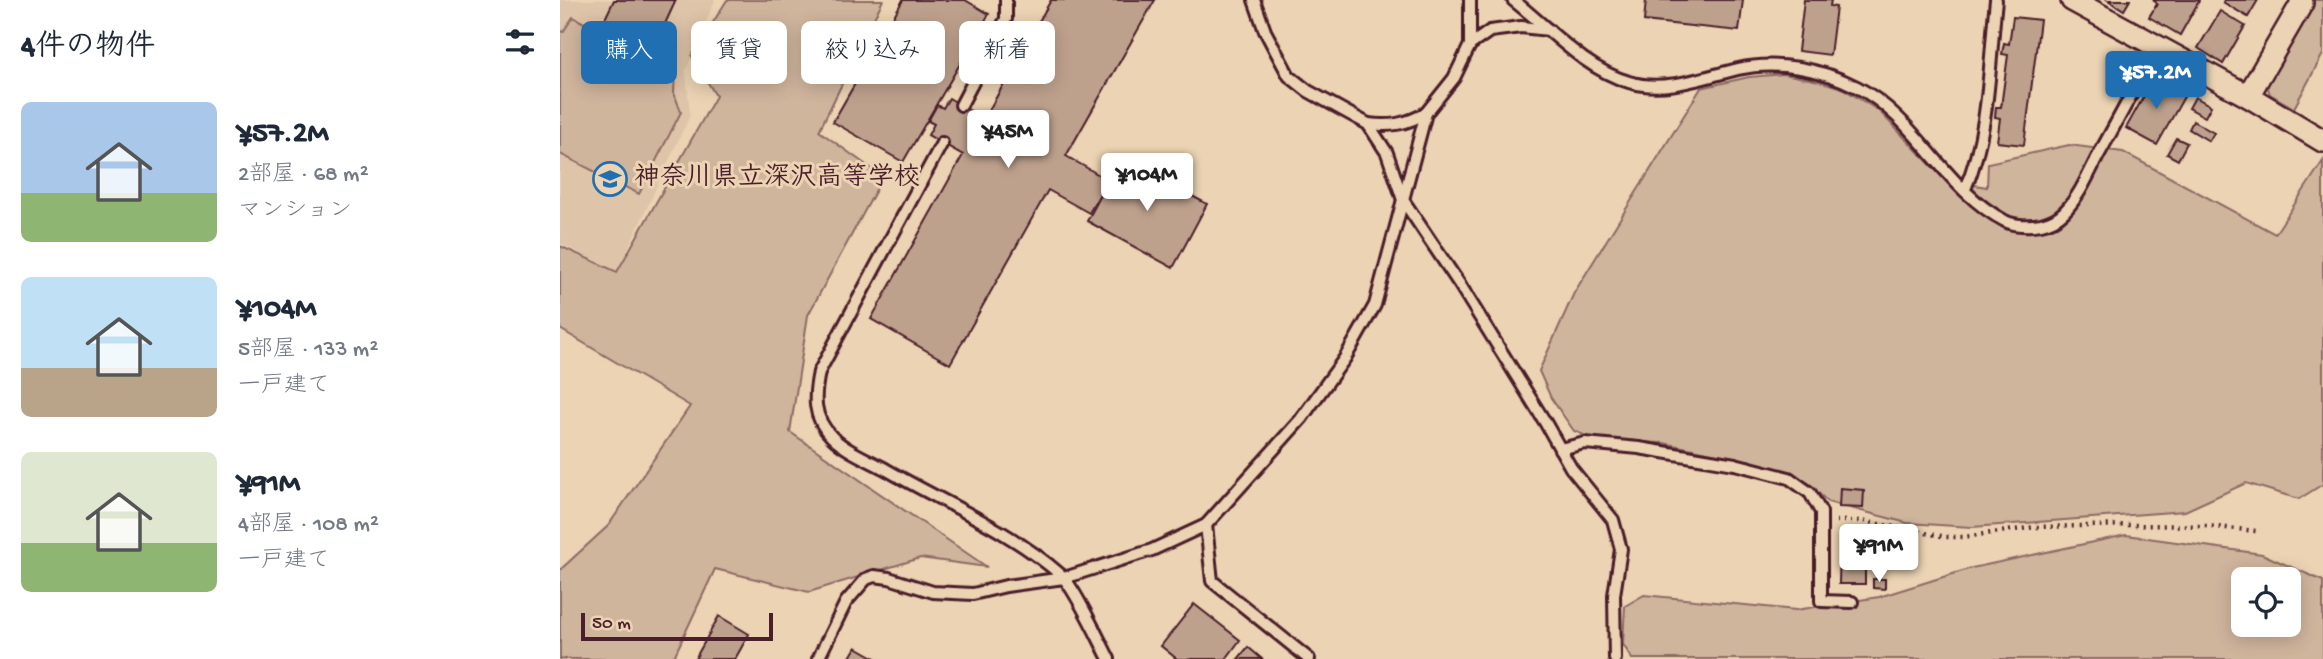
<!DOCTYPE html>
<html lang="ja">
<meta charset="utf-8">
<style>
body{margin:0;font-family:"Gochi Hand","Klee One",sans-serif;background:#f6f6f7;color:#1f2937;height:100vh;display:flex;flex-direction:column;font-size:26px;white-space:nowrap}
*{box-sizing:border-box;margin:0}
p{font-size:23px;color:#747a83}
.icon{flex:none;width:38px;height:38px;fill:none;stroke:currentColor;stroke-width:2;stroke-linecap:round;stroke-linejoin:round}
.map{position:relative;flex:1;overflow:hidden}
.sheet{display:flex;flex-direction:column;background:#fff;width:560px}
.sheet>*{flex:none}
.hud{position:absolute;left:21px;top:21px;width:665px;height:63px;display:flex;gap:14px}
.tools{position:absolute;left:1671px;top:567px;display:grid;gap:14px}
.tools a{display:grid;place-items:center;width:70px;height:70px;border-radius:10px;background:#fff;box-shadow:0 4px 18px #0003;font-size:35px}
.scale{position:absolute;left:21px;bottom:18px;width:192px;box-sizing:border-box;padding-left:7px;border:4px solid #4a1f2b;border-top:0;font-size:19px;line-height:24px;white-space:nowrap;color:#4a1f2b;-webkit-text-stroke:5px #ebd3b3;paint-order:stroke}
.price{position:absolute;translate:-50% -60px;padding:0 16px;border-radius:7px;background:#fff;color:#222;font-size:23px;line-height:46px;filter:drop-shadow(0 2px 4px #0008)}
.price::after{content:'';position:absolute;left:50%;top:42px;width:21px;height:16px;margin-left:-10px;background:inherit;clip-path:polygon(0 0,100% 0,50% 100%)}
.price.on{background:#1f6fb2;color:#fff}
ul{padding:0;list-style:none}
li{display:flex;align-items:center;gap:21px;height:175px;padding:0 21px}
li span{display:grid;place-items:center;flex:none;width:196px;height:140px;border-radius:10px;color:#555}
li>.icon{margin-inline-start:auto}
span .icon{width:84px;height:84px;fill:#fffc;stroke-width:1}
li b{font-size:30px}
h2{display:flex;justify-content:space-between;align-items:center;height:84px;padding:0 21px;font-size:30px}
.tag{padding:0 24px;border-radius:10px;background:#fff;box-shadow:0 4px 18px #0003;font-size:24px;line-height:63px}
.tag.on{background:#1f6fb2;color:#fff}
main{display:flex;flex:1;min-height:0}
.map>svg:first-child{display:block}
</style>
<main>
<section class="sheet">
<h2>4件の物件<svg class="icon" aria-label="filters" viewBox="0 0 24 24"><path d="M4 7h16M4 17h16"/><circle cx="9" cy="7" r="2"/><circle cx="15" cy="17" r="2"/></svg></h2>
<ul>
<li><span style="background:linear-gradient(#a9c7e8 65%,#8fb573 0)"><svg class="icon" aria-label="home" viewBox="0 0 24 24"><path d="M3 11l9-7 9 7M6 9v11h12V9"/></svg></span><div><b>¥57.2M</b><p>2部屋 · 68 m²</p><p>マンション</p></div></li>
<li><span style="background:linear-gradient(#bfe0f5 65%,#b9a48a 0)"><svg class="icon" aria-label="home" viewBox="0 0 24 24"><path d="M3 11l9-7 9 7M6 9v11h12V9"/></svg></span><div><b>¥104M</b><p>5部屋 · 133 m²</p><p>一戸建て</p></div></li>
<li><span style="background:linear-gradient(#dfe7d0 65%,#8fb573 0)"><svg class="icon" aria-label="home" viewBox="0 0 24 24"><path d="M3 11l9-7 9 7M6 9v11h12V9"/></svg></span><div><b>¥91M</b><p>4部屋 · 108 m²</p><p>一戸建て</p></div></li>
</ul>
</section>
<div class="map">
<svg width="1763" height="659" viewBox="0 0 1763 659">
<rect width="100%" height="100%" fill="#ebd3b3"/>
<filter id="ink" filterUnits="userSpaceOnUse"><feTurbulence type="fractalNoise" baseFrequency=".0143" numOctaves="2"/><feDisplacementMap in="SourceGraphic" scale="14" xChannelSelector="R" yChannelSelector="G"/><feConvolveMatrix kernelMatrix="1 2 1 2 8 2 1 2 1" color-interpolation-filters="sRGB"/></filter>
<g filter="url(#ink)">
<!-- built -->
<path fill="#dec4a8" d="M 0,0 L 155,0 L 126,71 L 130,115 L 57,272 L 0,243 Z"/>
<!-- green -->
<g fill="#d0b59d" stroke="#8d6a64" stroke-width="2" fill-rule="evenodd">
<path d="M 167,0 L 323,0 L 259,131 L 323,177 L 248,315 L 230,432 L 427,567 L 360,558 L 249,592 L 155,569 L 113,659 L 0,659 L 0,570 L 48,526 L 130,406 L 0,329 L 0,246 L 57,272 L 156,96 L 132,56 Z"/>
<path d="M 1753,0 L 1763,0 L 1763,54 L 1734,108 L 1710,94 L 1706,83 Z"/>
<path d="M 13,17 L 115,71 L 114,93 L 121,112 L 79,194 L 0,154 L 0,31 L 3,32 Z"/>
<path d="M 1224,74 L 1259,81 L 1282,88 L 1319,111 L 1385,180 L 1427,187 L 1428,163 L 1509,145 L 1563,152 L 1715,234 L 1763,161 L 1763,484 L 1739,499 L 1686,483 L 1625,511 L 1412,527 L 1347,523 L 1268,502 L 1248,483 L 1191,461 L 1104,443 L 1039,441 L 1014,431 L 991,398 L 979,371 L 1014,293 L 1141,88 L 1189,77 Z"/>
<path d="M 1566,535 L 1702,554 L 1763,581 L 1763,659 L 1072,659 L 1063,644 L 1065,606 L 1084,595 L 1236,610 L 1319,597 L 1412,568 ZM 1684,579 L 1729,579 L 1729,625 L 1684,625 Z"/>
</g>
<!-- building -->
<g fill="#bea18d" stroke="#4a1f2b" stroke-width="2">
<path d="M 54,0 L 116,0 L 92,52 L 41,27 Z"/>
<path d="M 343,0 L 405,0 L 429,14 L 343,162 L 273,122 Z"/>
<path d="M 491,0 L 595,0 L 506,156 L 548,180 L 529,213 L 488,190 L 390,364 L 311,319 L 403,155 L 368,135 L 374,124 L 368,121 L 377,105 L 383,108 L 389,98 L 424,119 Z"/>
<path d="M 1086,0 L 1183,0 L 1179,31 L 1084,21 Z"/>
<path d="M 1244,0 L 1271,0 L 1270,6 L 1276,7 L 1270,55 L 1238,51 Z"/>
<path d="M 1548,0 L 1570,0 L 1564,10 Z"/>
<path d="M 1594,0 L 1638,0 L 1639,1 L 1620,35 L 1589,17 L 1597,4 Z"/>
<path d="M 1664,0 L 1698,0 L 1688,17 L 1663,2 Z"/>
<path d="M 1660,11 L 1685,26 L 1663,64 L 1638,48 Z"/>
<path d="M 1453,17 L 1480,20 L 1464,145 L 1437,142 L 1440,118 L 1435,117 L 1436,107 L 1441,107 L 1448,55 L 1442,54 L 1444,43 L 1449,44 Z"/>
<path d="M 1594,78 L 1625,95 L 1597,145 L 1566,128 Z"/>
<path d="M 1635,97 L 1651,106 L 1645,117 L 1629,108 Z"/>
<path d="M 1633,121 L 1654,133 L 1649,141 L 1629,129 Z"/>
<path d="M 1616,138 L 1627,143 L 1618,160 L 1607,154 Z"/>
<path d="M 561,158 L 647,204 L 613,268 L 527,221 Z"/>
<path d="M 1280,488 L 1304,490 L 1303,508 L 1279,507 Z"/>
<path d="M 1280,542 L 1305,542 L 1305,584 L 1279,584 Z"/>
<path d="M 1313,579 L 1325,579 L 1325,589 L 1313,588 Z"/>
<path d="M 634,604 L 680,640 L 666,659 L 617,659 L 601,646 Z"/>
<path d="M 159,616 L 189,634 L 175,659 L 135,659 Z"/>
<path d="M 296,647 L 317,659 L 289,659 Z"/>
<path d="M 688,647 L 702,659 L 678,659 Z"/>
</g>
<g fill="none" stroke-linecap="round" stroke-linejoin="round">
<!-- lane casing -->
<g stroke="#4a1f2b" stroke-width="16">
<g id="lane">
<path d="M 694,0 L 705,31 L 729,76 L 748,91 L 808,124 L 827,153 L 843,200 L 900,285 L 985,422 L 1011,468 L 1053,520 L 1061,549 L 1054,595 L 1055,659"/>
<path d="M 953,0 C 989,28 1024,69 1069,82 C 1105,93 1144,77 1178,69 C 1217,60 1262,69 1297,87 C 1357,118 1385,190 1445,221 C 1454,226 1470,226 1481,224 C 1490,222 1497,219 1504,212 C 1520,196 1529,173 1539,154 C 1559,118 1578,82 1597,47"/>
<path d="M 910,45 L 930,31 L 961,27 L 989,30"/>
<path d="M 401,105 L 446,19 L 446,0"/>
<path d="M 808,124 C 830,127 847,124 866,113"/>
<path d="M 382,143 L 259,372 C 254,396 252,417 272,437 C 286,451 309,460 327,470 C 386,504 450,530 501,575 C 515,588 539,640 549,659"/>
<path d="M 1405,189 C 1430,131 1429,63 1436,0"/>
<path d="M 1000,449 L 1025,443 L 1079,448 L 1175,464 L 1229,478 L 1250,493 L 1261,512 L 1261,601 L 1292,602"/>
<path d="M 646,525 L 652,581 L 749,659"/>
<path d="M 258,659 L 286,602 L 306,579 L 314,576 L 329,578 L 373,592 L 413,594 L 446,586 L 504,578 L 592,550 L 646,525 L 741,419 L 785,358 L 815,305 L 866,113 L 894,78 L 910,45 L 910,0"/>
</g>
</g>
<!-- street casing -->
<g stroke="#4a1f2b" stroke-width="26">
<g id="street">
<path d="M 1512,0 L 1688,96 L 1763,141"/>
<path d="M 1688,96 L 1742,3 L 1741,0"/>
</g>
</g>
<!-- path -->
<path stroke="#4a1f2b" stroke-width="4.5" stroke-dasharray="2 5" stroke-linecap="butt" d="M 1276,521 L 1303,521 L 1386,537 L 1404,537 L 1475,527 L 1572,525 L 1647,526 L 1696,531"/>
<!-- lane -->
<use href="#lane" stroke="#ebd3b3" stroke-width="10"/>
<!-- street -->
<use href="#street" stroke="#ebd3b3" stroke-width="21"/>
</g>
</g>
<!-- icons -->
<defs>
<g id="school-ring" transform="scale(1.75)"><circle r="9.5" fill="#ebd3b3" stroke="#1f6fb2" stroke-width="1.5"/><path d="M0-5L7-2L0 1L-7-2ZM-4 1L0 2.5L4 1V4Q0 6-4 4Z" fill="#1f6fb2"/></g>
</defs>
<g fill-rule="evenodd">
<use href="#school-ring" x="50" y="179"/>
</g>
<g text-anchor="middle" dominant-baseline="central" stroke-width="6" stroke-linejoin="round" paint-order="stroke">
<!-- poi labels -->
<g font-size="26" font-weight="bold" fill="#4a1f2b" stroke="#ebd3b3" text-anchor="start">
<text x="74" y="179">神奈川県立深沢高等学校</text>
</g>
</g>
</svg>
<div class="tools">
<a><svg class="icon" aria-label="locate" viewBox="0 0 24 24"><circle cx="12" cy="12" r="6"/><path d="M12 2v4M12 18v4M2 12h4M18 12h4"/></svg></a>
</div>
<div class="scale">50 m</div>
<b class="price on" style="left:1596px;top:111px">¥57.2M</b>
<b class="price" style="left:448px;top:170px">¥45M</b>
<b class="price" style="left:587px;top:213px">¥104M</b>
<b class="price" style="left:1319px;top:584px">¥91M</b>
<div class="hud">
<a class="tag on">購入</a>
<a class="tag">賃貸</a>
<a class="tag">絞り込み</a>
<a class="tag">新着</a>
</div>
</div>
</main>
